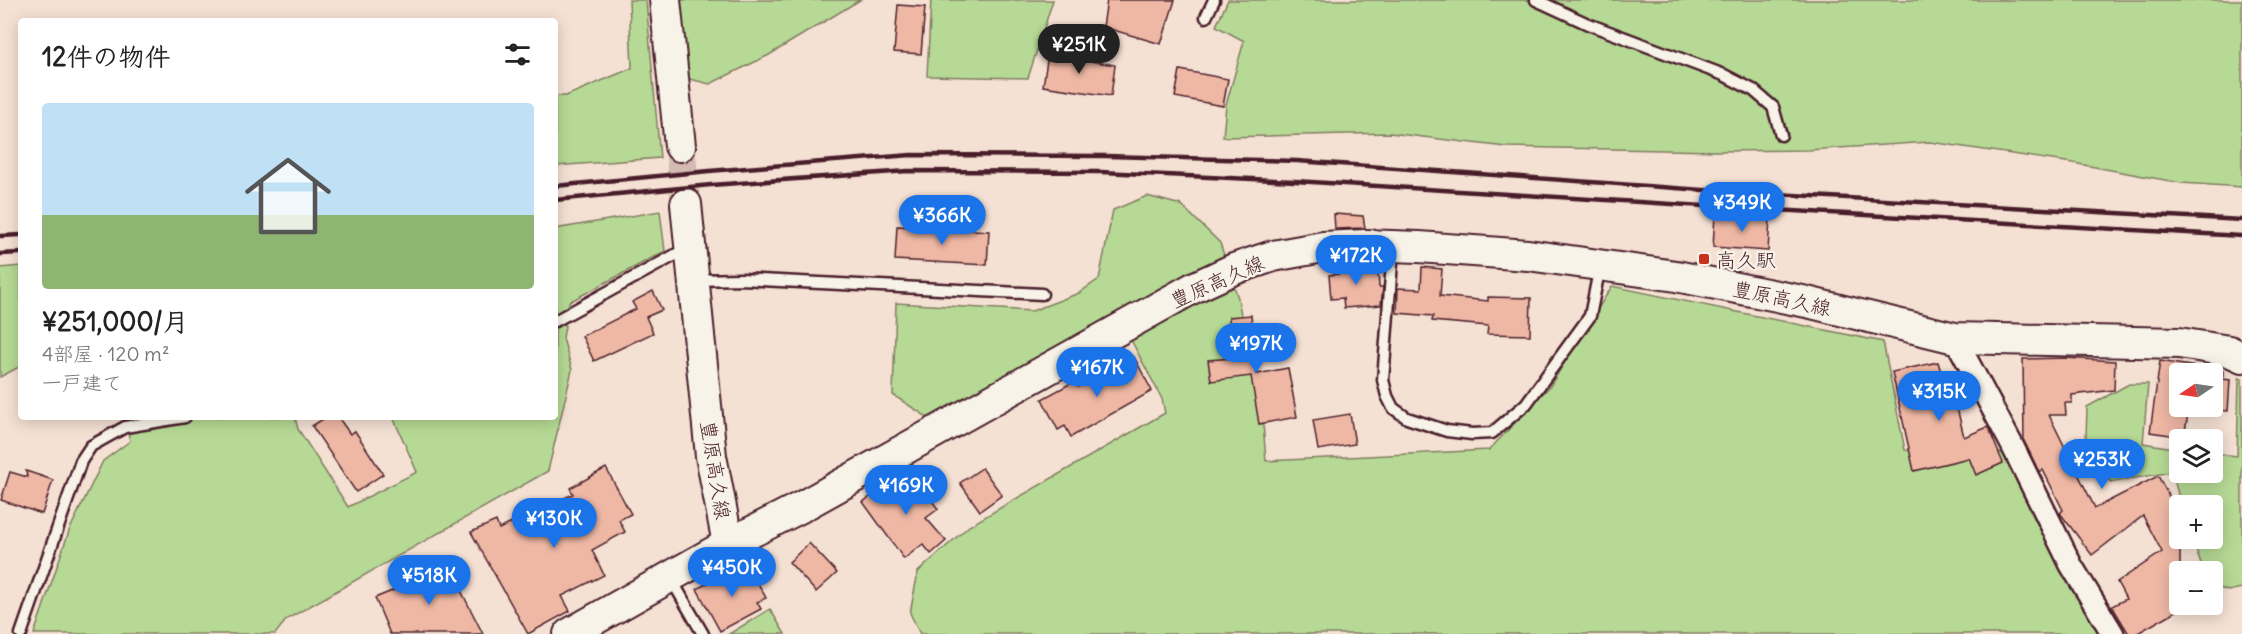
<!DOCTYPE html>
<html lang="ja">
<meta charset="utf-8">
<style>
body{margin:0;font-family:Delius,"Klee One",sans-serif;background:#f2f2f2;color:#222;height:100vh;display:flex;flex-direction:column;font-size:22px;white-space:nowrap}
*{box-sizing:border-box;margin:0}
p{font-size:20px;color:#767676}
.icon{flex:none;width:33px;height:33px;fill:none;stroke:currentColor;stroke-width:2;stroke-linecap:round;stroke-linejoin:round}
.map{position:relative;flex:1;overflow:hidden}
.panel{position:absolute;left:18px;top:18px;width:540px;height:402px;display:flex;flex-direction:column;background:#fff;border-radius:6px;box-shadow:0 3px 15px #0003}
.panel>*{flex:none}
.needle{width:39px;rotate:257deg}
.buttons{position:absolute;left:2169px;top:363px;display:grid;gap:12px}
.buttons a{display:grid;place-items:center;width:54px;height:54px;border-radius:6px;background:#fff;box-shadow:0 3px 15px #0003;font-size:30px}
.price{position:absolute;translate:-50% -51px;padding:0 14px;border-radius:21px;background:#1a73e8;color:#fff;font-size:20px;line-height:39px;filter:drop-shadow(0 2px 3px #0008)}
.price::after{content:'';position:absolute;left:50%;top:36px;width:18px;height:14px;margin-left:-9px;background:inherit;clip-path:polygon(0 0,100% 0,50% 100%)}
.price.active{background:#222;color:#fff}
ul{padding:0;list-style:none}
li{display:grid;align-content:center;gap:12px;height:318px;padding:0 24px}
li span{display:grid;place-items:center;height:186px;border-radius:6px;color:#555}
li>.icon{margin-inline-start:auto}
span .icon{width:108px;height:108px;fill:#fffc;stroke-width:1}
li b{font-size:26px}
h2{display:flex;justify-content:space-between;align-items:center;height:72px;padding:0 24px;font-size:26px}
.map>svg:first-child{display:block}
</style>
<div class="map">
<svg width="2242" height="634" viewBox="0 0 2242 634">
<rect width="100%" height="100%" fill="#f5e1d4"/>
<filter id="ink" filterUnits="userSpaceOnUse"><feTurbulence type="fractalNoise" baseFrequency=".0167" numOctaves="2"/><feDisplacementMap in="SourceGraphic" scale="12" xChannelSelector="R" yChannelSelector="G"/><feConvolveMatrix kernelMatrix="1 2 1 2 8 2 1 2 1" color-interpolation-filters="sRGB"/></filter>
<g filter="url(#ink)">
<!-- green -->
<g fill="#b6da95" stroke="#807c60" stroke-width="1.5">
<path d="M 629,0 L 646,0 L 660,158 L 555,166 L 555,96 L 566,96 L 632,68 Z"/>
<path d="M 678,0 L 860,0 L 769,55 L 710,84 L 685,78 Z"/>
<path d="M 931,0 L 1053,0 L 1028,78 L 927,76 Z"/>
<path d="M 1228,0 L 2242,0 L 2242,187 L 2181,183 L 2073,163 L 1930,142 L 1808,150 L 1718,151 L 1506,147 L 1390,133 L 1223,137 L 1226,105 L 1244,41 L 1216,26 Z"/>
<path d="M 1147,196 L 1181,205 L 1220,243 L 1238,298 L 1250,365 L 1261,397 L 1266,461 L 1489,450 L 1550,386 L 1612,286 L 1883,342 L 1905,450 L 2005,453 L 2100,634 L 920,634 L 910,613 L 918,572 L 969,526 L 1165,413 L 1162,399 L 1121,321 L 933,421 L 893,395 L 896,303 L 1032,311 L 1079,293 L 1099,279 L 1113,210 Z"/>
<path d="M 660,211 L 665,251 L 569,302 L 563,338 L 572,370 L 548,471 L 287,619 L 275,634 L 34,634 L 69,531 L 103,461 L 130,441 L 124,417 L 295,417 L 298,429 L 348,507 L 417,472 L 393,417 L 555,417 L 555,229 Z"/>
<path d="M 21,266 L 21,366 L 0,377 L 0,268 Z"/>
<path d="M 2239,378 L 2242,379 L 2242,588 L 2228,591 L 2213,586 L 2212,572 L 2204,571 L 2192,539 L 2212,538 L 2212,506 L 2181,505 L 2172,472 L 2111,482 L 2086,439 L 2087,407 L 2129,384 L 2148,384 L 2143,443 L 2179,449 L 2180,472 L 2212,472 L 2213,453 L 2237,456 Z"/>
<path d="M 770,609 L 785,634 L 729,634 Z"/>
</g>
<!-- building -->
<g fill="#efb8a5" stroke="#4a1f2b" stroke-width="1.5" fill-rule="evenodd">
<path d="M 1107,0 L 1175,0 L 1161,44 L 1103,27 Z"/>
<path d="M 898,5 L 925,7 L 921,54 L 894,52 Z"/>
<path d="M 1048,54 L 1115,65 L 1111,96 L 1043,86 Z"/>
<path d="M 1180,70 L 1228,79 L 1223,106 L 1175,97 Z"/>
<path d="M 1334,214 L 1363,216 L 1365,228 L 1335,229 Z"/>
<path d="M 1715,215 L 1770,219 L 1768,251 L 1713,247 Z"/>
<path d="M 897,226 L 989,231 L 987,265 L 895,260 Z"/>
<path d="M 1370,262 L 1371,272 L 1378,271 L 1379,287 L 1383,287 L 1381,305 L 1344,308 L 1343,298 L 1331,299 L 1329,275 L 1339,274 L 1338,264 Z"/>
<path d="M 1422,267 L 1442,269 L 1440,296 L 1488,301 L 1488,297 L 1531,298 L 1530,335 L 1487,334 L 1488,326 L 1432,321 L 1433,316 L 1397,313 L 1398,288 L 1421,289 Z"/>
<path d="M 653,291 L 662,310 L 646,317 L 653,333 L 594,361 L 582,336 L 636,309 L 632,302 Z"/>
<path d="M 1251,315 L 1257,374 L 1288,368 L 1297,417 L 1259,424 L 1251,376 L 1211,381 L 1208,360 L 1232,358 L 1229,317 Z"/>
<path d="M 1134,357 L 1152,391 L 1071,437 L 1065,426 L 1058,430 L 1042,399 L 1075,381 L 1078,387 Z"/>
<path d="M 2065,358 L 2115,361 L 2114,390 L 2072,395 L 2072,403 L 2065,403 L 2066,415 L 2049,415 L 2095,508 L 2158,476 L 2180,516 L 2180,609 L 2136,634 L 2129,634 L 2112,606 L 2126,599 L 2117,582 L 2162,552 L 2143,516 L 2092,555 L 2060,513 L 2063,510 L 2043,470 L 2039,472 L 2024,441 L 2023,359 Z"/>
<path d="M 2160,361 L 2196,367 L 2196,369 L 2223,371 L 2223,379 L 2230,380 L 2228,411 L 2189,408 L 2184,437 L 2150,432 ZM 2180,374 L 2212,374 L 2212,406 L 2180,406 Z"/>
<path d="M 1938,362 L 1941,372 L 1948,370 L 1964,437 L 1988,427 L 2003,463 L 1976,475 L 1969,458 L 1914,471 L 1892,372 Z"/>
<path d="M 1350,414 L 1355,444 L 1318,450 L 1313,420 Z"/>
<path d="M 326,417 L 338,417 L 350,434 L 355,431 L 383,474 L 356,492 L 312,426 Z"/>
<path d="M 606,468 L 631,514 L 619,520 L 625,532 L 592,550 L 604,575 L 562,596 L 570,611 L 528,634 L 471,532 L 496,521 L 499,529 L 573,494 L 570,488 Z"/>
<path d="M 982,468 L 1002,495 L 980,511 L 960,483 Z"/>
<path d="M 26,471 L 53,480 L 42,514 L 1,500 L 10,472 L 27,477 Z"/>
<path d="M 913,474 L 938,509 L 926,518 L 946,541 L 931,554 L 923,544 L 904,559 L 863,502 L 893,481 L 899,484 Z"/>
<path d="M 809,543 L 837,573 L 816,592 L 789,562 Z"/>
<path d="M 446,561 L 483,634 L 390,634 L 375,598 L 421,579 L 418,572 Z"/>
<path d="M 748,565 L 766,598 L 757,602 L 761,609 L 720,631 L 697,589 L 716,578 L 718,582 Z"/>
</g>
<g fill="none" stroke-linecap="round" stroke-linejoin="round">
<!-- secondary-tunnel -->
<path stroke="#d3bab2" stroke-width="30" stroke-dasharray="30 15" stroke-linecap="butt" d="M 680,146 L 686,204"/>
<!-- lane casing -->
<g stroke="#4a1f2b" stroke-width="15">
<g id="lane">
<path d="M 1536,0 L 1588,24 L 1724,75 L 1753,90 L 1773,107 L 1781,135"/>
<path d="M 1206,17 L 1214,0"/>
<path d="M 1393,249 L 1383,380 L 1387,396 L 1393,408 L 1407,418 L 1447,431 L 1472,434 L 1492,433 L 1526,404 L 1590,316 L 1600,266"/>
<path d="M 694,280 L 741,279 L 1042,294"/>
<path d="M 555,321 L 686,249"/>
<path d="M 670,577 L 703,634"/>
<path d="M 21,634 L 81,461 L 91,446 L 125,427 L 185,417"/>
</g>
</g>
<!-- street casing -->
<g stroke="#4a1f2b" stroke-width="26">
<path id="street" d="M 1955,338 L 2012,445 L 2071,565 L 2113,634"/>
</g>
<!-- secondary casing -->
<g stroke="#4a1f2b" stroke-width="34">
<g id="secondary">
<path d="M 665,0 L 680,146"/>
<path d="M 686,204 L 711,456 L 728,544 L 801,507 L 1193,288 L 1234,269 L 1273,256 L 1323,247 L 1365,245 L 1419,247 L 1528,255 L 1676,276 L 1807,302 L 1955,338 L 2179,343 L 2229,351 L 2242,357"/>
<path d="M 569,634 L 728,544"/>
</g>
</g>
<!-- lane -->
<use href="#lane" stroke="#f7f3e8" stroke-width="10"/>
<!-- street -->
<use href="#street" stroke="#f7f3e8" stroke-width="21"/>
<!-- secondary -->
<use href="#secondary" stroke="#f7f3e8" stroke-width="30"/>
<!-- rail -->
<g stroke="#4a1f2b" stroke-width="4.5">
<path d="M 555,186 L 709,171 L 911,155 L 1106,156 L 1297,161 L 1703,190 L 2242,220"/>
<path d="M 555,200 L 711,185 L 908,171 L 1101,172 L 1295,181 L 1704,206 L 2242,236"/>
<path d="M 0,236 L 21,235"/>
<path d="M 0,254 L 21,253"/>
</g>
</g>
</g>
<!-- markers -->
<rect fill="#c8321e" stroke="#f7f3e8" stroke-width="2" x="1698" y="253" width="12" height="12" rx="3"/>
<g text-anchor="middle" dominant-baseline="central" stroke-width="4.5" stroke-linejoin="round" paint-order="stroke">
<!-- poi labels -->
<g font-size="20" fill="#4a1f2b" stroke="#f7f3e8" text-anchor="start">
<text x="1716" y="259">高久駅</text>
</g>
<!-- street labels -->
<g font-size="20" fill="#4a1f2b" stroke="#f7f3e8">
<text transform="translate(1217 281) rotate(-24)">豊原高久線</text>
<text transform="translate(1782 298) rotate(12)">豊原高久線</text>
<text transform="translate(716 470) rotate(81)">豊原高久線</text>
</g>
</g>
</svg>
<div class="buttons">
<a><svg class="needle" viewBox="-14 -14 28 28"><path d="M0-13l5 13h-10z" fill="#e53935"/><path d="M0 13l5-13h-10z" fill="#767676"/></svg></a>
<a><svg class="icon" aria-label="layers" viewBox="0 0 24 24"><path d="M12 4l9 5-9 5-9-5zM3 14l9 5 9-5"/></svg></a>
<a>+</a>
<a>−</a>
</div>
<b class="price active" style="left:1079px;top:75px">¥251K</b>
<b class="price" style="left:1742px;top:233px">¥349K</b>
<b class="price" style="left:942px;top:246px">¥366K</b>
<b class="price" style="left:1356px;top:286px">¥172K</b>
<b class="price" style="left:1256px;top:374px">¥197K</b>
<b class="price" style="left:1097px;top:398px">¥167K</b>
<b class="price" style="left:1939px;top:422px">¥315K</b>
<b class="price" style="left:2102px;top:490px">¥253K</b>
<b class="price" style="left:906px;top:516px">¥169K</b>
<b class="price" style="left:554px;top:549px">¥130K</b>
<b class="price" style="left:732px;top:598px">¥450K</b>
<b class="price" style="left:429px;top:606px">¥518K</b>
<section class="panel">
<h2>12件の物件<svg class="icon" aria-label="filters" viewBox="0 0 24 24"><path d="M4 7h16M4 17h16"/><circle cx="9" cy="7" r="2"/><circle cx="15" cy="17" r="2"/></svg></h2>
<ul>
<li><span style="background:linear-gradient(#bfe0f5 60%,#8fb573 0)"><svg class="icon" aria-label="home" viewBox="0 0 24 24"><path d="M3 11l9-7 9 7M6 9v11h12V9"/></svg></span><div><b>¥251,000/月</b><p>4部屋 · 120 m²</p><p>一戸建て</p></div></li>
</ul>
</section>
</div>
